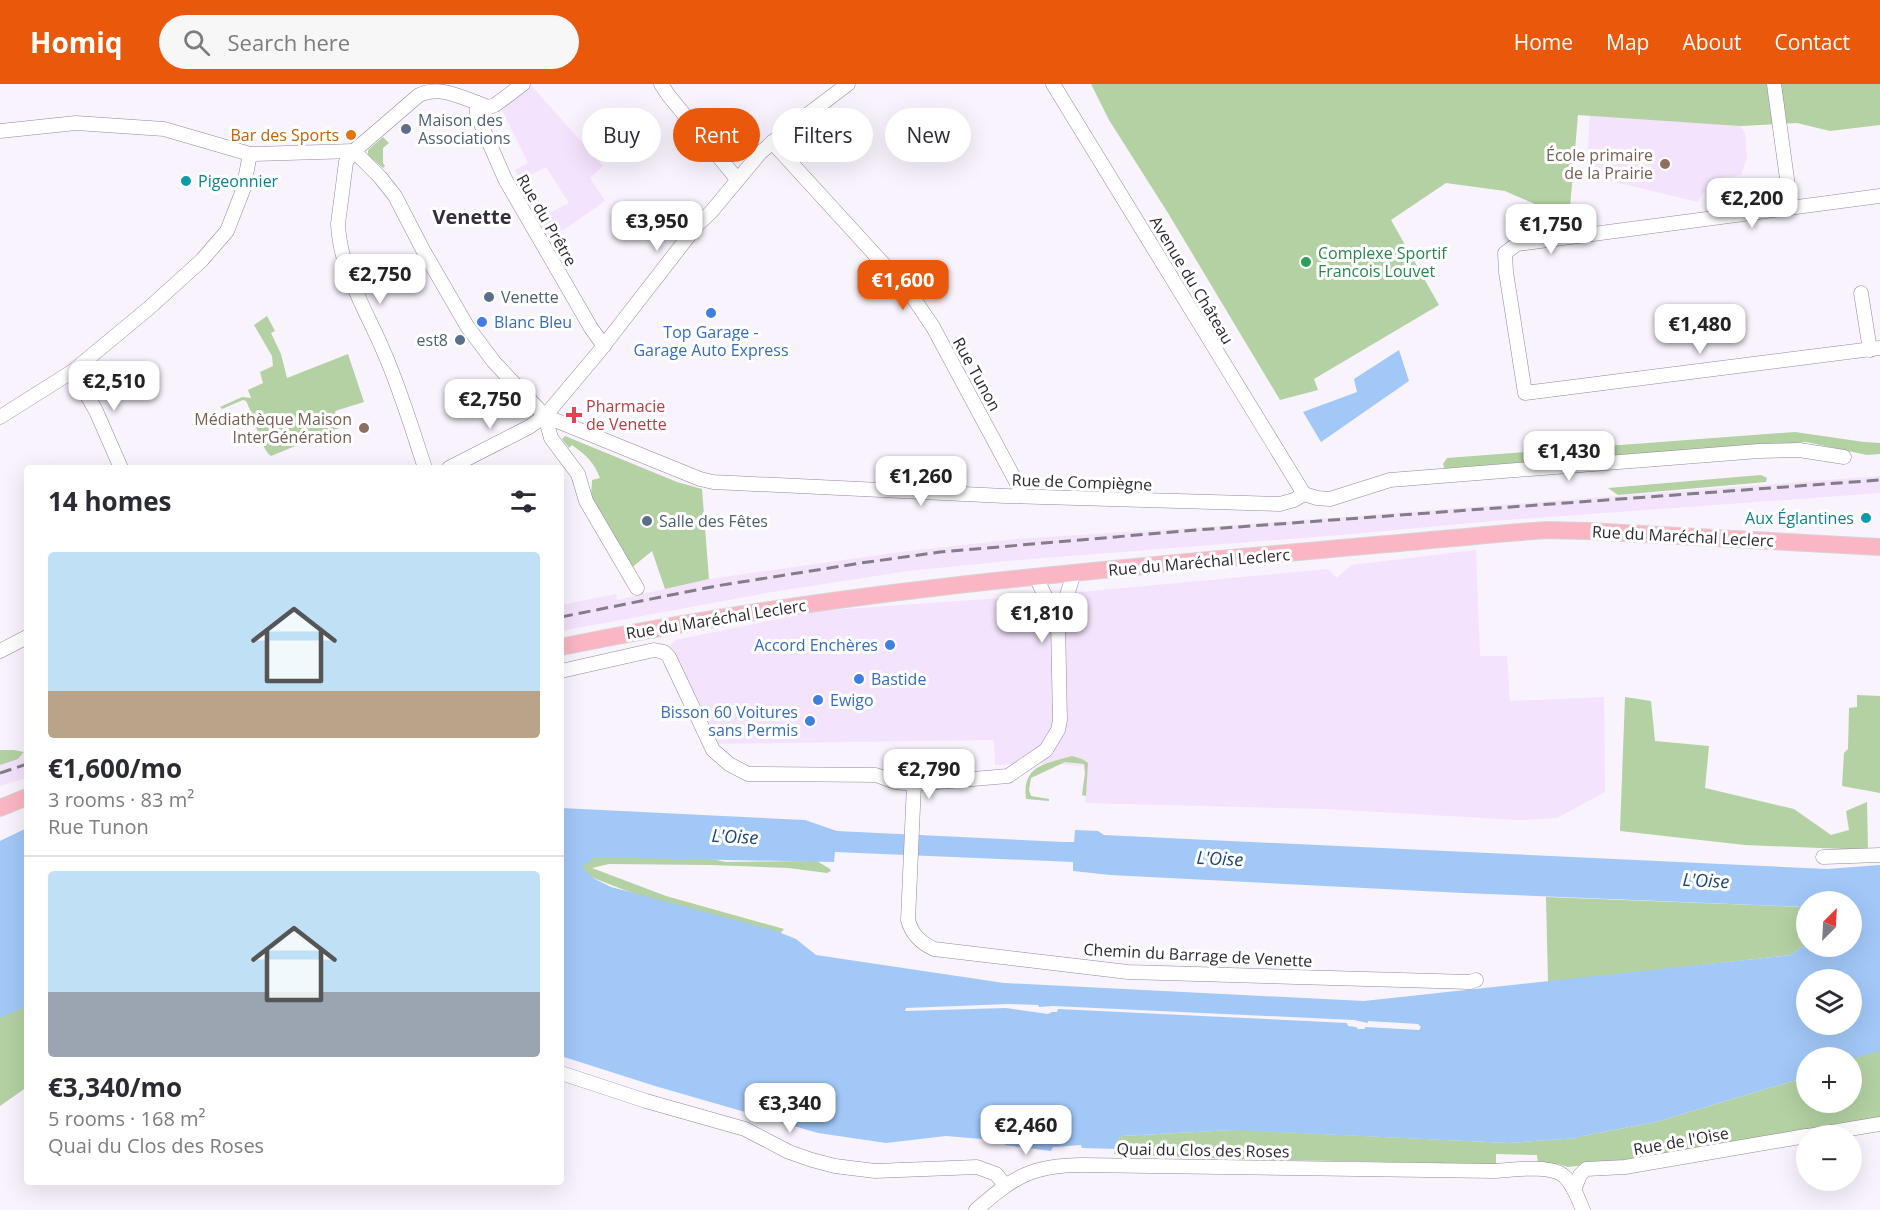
<!DOCTYPE html>
<meta charset="utf-8">
<style>
body{margin:0;font-family:"Open Sans",sans-serif;background:#f7f7f7;color:#2b2b33;height:100vh;display:flex;flex-direction:column;font-size:22px;white-space:nowrap}
*{box-sizing:border-box;margin:0}
p{font-size:20px;color:#7c7c81}
.icon{flex:none;width:33px;height:33px;fill:none;stroke:currentColor;stroke-width:2;stroke-linecap:round;stroke-linejoin:round}
.map{position:relative;flex:1;overflow:hidden}
.panel{position:absolute;left:24px;top:381px;width:540px;height:720px;display:flex;flex-direction:column;background:#fff;border-radius:6px;box-shadow:0 6px 24px #0002}
.panel>*{flex:none}
.hud{position:absolute;left:582px;top:24px;width:570px;height:54px;display:flex;gap:12px}
.needle{width:39px;rotate:24deg}
.fabs{position:absolute;left:1796px;top:807px;display:grid;gap:12px}
.fabs a{display:grid;place-items:center;width:66px;height:66px;border-radius:50%;background:#fff;box-shadow:0 6px 24px #0002;font-size:30px}
.price{position:absolute;translate:-50% -51px;padding:0 14px;border-radius:12px;background:#fff;color:#222;font-size:20px;line-height:39px;filter:drop-shadow(0 2px 3px #0008)}
.price::after{content:'';position:absolute;left:50%;top:36px;width:18px;height:14px;margin-left:-9px;background:inherit;clip-path:polygon(0 0,100% 0,50% 100%)}
.price.current{background:#ea580c;color:#fff}
ul{padding:0;list-style:none}
li{display:grid;align-content:center;gap:12px;height:318px;padding:0 24px}
li+li{border-top:2px solid #e1e1e2}
li span{display:grid;place-items:center;height:186px;border-radius:6px;color:#555}
li>.icon{margin-inline-start:auto}
span .icon{width:108px;height:108px;fill:#fffc;stroke-width:1}
li b{font-size:26px}
h2{display:flex;justify-content:space-between;align-items:center;height:72px;padding:0 24px;font-size:26px}
.tag{padding:0 21px;border-radius:27px;background:#fff;box-shadow:0 6px 24px #0002;font-size:21px;line-height:54px}
.tag.current{background:#ea580c;color:#fff}
header{display:flex;align-items:center;gap:36px;box-sizing:border-box;height:84px;padding:0 30px;background:#ea580c;color:#fff}
header strong{font-size:28px}
nav{display:flex;gap:33px;margin-inline-start:auto;font-size:21px}
.search{width:420px;height:54px;background:#f7f7f7;display:flex;align-items:center;gap:15px;box-sizing:border-box;padding:0 21px;border-radius:33px;color:#7c7c81;font-size:22px}
.map>svg:first-child{display:block}
</style>
<header>
<strong>Homiq</strong>
<div class="search"><svg class="icon" aria-label="search" viewBox="0 0 24 24"><circle cx="10" cy="10" r="6"/><path d="M15 15l6 6"/></svg>Search here</div>
<nav><a>Home</a><a>Map</a><a>About</a><a>Contact</a></nav>
</header>
<div class="map">
<svg width="1880" height="1126" viewBox="0 0 1880 1126">
<rect width="100%" height="100%" fill="#f9f3fd"/>
<!-- built -->
<g fill="#f3e3fc">
<path d="M 530,0 L 603,82 L 590,94 L 605,117 L 565,145 L 544,156 L 534,137 L 569,119 L 546,83 L 520,96 L 515,86 L 528,79 L 501,24 L 528,4 Z"/>
<path d="M 1590,31 L 1740,42 L 1745,50 L 1747,73 L 1741,91 L 1726,93 L 1714,98 L 1702,110 L 1698,118 L 1586,91 Z"/>
<path d="M 1880,392 L 1880,409 L 1493,437 L 1341,451 L 1019,476 L 908,487 L 772,508 L 561,547 L 561,521 L 616,510 L 617,516 L 709,495 L 900,468 L 1017,455 L 1250,440 Z"/>
<path d="M 1476,466 L 1480,572 L 1507,572 L 1510,617 L 1604,613 L 1605,708 L 1557,734 L 1519,736 L 1325,725 L 1085,719 L 1088,682 L 1036,679 L 995,681 L 994,656 L 702,660 L 664,570 L 675,556 L 818,527 L 1070,509 L 1328,485 L 1337,494 L 1351,481 Z"/>
<path d="M 27,669 L 27,694 L 0,702 L 0,678 Z"/>
</g>
<!-- green -->
<g fill="#b3d1a3">
<path d="M 1091,0 L 1880,0 L 1880,41 L 1830,47 L 1797,39 L 1740,42 L 1578,31 L 1569,135 L 1505,107 L 1446,99 L 1391,136 L 1439,221 L 1314,295 L 1318,306 L 1280,316 L 1168,129 L 1109,36 Z"/>
<path d="M 383,53 L 389,59 L 383,64 L 383,79 L 385,82 L 383,84 L 368,71 L 368,66 Z"/>
<path d="M 267,232 L 275,247 L 271,249 L 281,270 L 287,294 L 348,270 L 364,318 L 335,327 L 340,344 L 305,354 L 305,358 L 271,372 C 261,366 253,330 246,317 L 243,316 L 222,325 L 220,323 L 242,313 L 251,314 L 248,306 L 263,299 L 260,288 L 273,282 L 272,272 L 254,241 Z"/>
<path d="M 1795,348 L 1864,358 L 1880,359 L 1880,370 L 1867,371 L 1806,358 L 1445,387 L 1443,380 L 1447,374 Z"/>
<path d="M 565,352 L 677,398 L 702,405 L 709,495 L 665,505 L 652,467 L 630,485 L 591,414 L 592,396 L 600,394 C 594,378 586,371 572,361 L 569,364 L 562,355 Z"/>
<path d="M 1761,391 L 1767,394 L 1766,398 L 1618,411 L 1608,404 Z"/>
<path d="M 1857,611 L 1880,612 L 1880,709 L 1842,702 L 1844,669 L 1848,665 L 1849,624 L 1857,623 Z"/>
<path d="M 1625,613 L 1651,617 L 1655,657 L 1709,662 L 1705,704 L 1794,725 L 1831,751 L 1849,746 L 1846,727 L 1867,718 L 1868,766 L 1745,761 L 1620,747 Z"/>
<path d="M 0,666 L 14,666 L 24,668 L 18,675 L 0,681 Z"/>
<path d="M 1072,672 L 1082,675 L 1088,679 L 1086,712 L 1082,711 L 1085,689 L 1084,680 L 1065,678 L 1031,694 L 1029,706 L 1031,712 L 1049,715 L 1049,717 L 1026,715 C 1022,681 1045,680 1072,672 Z"/>
<path d="M 594,772 L 707,774 L 726,778 L 817,777 L 830,785 L 831,787 L 827,789 L 788,784 L 711,781 L 609,780 L 592,784 L 666,812 L 784,845 L 779,851 L 655,818 L 591,793 L 584,789 L 582,780 Z"/>
<path d="M 1546,813 L 1806,823 L 1806,860 L 1791,871 L 1548,898 Z"/>
<path d="M 27,920 L 27,1003 L 0,1022 L 0,933 Z"/>
<path d="M 1880,965 L 1880,1035 L 1675,1070 L 1568,1083 L 1558,1080 L 1538,1080 L 1537,1071 L 1496,1070 L 1496,1080 L 1493,1080 L 1234,1075 L 1114,1070 L 1117,1056 L 1122,1052 L 1250,1045 L 1262,1047 L 1508,1059 L 1577,1054 L 1582,1052 L 1656,1038 L 1806,993 L 1806,1018 L 1851,1018 L 1851,974 Z"/>
</g>
<!-- water -->
<g fill="#a2c8f8" fill-rule="evenodd">
<path d="M 1399,266 L 1409,297 L 1321,358 L 1303,328 L 1357,308 L 1354,295 Z"/>
<path d="M 561,724 L 805,736 L 837,747 L 1064,758 L 1074,758 L 1075,746 L 1098,747 L 1104,751 L 1827,785 L 1880,781 L 1880,967 L 1851,975 L 1851,974 L 1806,974 L 1806,993 L 1656,1038 L 1582,1052 L 1578,1054 L 1508,1059 L 1233,1046 L 1122,1052 L 1117,1056 L 1116,1065 L 1082,1064 L 1081,1061 L 1053,1063 L 1051,1067 L 1005,1061 L 1005,1057 L 946,1052 L 886,1059 L 818,1049 L 655,1002 L 561,972 ZM 835,768 L 1073,778 L 1073,787 L 1110,791 L 1463,809 L 1806,823 L 1806,818 L 1851,818 L 1851,828 L 1854,834 L 1851,841 L 1851,862 L 1806,862 L 1806,860 L 1791,871 L 1364,917 L 1004,899 L 816,871 L 796,855 L 776,847 L 611,803 L 595,795 L 584,786 L 583,782 L 594,774 L 628,774 L 834,778 ZM 1806,896 L 1851,896 L 1851,940 L 1806,940 ZM 1008,920 L 1038,921 L 1039,923 L 1053,922 L 1354,936 L 1368,939 L 1368,937 L 1418,940 L 1421,943 L 1419,946 L 1366,943 L 1364,945 L 1358,945 L 1356,943 L 1348,942 L 1347,939 L 1058,925 L 1057,928 L 1052,928 L 1048,930 L 1006,924 L 905,927 L 906,924 Z"/>
<path d="M 27,744 L 27,922 L 0,934 L 0,757 Z"/>
</g>
<g fill="none" stroke-linecap="round" stroke-linejoin="round">
<!-- minor casing -->
<g stroke="#96879e" stroke-width="15">
<g id="minor">
<path d="M 661,0 L 669,12 L 737,95"/>
<path d="M 1053,0 L 1304,410"/>
<path d="M 1774,0 L 1791,124"/>
<path d="M 477,19 L 477,31 L 505,95 L 591,244 L 604,262"/>
<path d="M 0,47 L 76,39 L 164,45 L 250,70 L 354,67 L 380,93 L 395,112 L 423,166 L 467,242 L 494,278 L 545,332 L 700,395 L 713,398 L 1005,412 L 1280,420 L 1294,416 L 1304,410"/>
<path d="M 772,58 L 910,209 L 933,243 L 1019,403 L 1020,412"/>
<path d="M 1880,112 L 1517,160 L 1505,169 L 1506,188 L 1525,309 L 1880,264"/>
<path d="M 1861,209 L 1870,266"/>
<path d="M 73,287 L 96,327 L 121,384"/>
<path d="M 545,332 L 551,354 L 578,390 L 586,417 L 637,504"/>
<path d="M 0,333 L 73,287 L 149,224 L 202,176 L 227,147 L 243,106 L 250,70"/>
<path d="M 425,384 C 412,345 400,304 383,266 C 366,226 340,186 338,140 L 346,78 L 354,67 L 419,11 C 443,0 465,16 489,23 L 495,21 L 523,0"/>
<path d="M 449,384 L 529,343 L 545,332 L 598,269 L 698,140 L 711,128 L 760,69 L 787,46 L 848,0"/>
<path d="M 1304,410 L 1317,414 L 1330,415 L 1390,396 L 1759,367 L 1799,366 L 1844,373"/>
<path d="M 1058,539 L 1074,489"/>
<path d="M 0,567 L 27,553"/>
<path d="M 561,587 L 654,566 L 664,568 L 669,573 L 713,666 L 729,680 L 748,690 L 876,691 L 895,698 L 914,700 L 1008,692 L 1046,666 L 1058,646 L 1060,636 L 1058,539 L 1036,493"/>
<path d="M 914,700 L 908,836 C 912,851 921,859 934,865 L 1128,888 L 1470,898 L 1476,896"/>
<path d="M 1823,773 L 1880,771"/>
<path d="M 561,989 L 646,1017 L 745,1045 L 789,1068 L 812,1076 L 835,1082 L 875,1087 L 977,1083 L 996,1090 L 1005,1101"/>
<path d="M 1808,1052 L 1880,1040"/>
<path d="M 1574,1106 L 1580,1091 L 1586,1085 L 1625,1083 L 1806,1052"/>
<path d="M 976,1126 C 1014,1093 1031,1081 1083,1081 L 1494,1087 C 1512,1086 1551,1080 1564,1092 C 1574,1101 1578,1115 1583,1126"/>
</g>
</g>
<!-- major casing -->
<g stroke="#d5d4d6" stroke-width="18">
<g id="major">
<path d="M 561,563 C 873,498 1192,479 1508,449 L 1547,446 L 1587,447 L 1880,463"/>
<path d="M 0,724 L 27,713"/>
</g>
</g>
<!-- minor -->
<use href="#minor" stroke="#fff" stroke-width="14"/>
<!-- major -->
<use href="#major" stroke="#fbb6c4" stroke-width="16"/>
<!-- rail -->
<g stroke="#827d86" stroke-width="3" stroke-dasharray="12 6" stroke-linecap="butt">
<path d="M 561,533 L 716,502 L 861,479 L 940,468 L 1196,446 L 1880,396"/>
<path d="M 0,689 L 27,680"/>
</g>
</g>
<!-- markers -->
<g fill="#5c6f8a" stroke="#fff" stroke-width="2">
<circle cx="406" cy="45" r="6"/>
<circle cx="489" cy="213" r="6"/>
<circle cx="460" cy="256" r="6"/>
<circle cx="647" cy="437" r="6"/>
</g>
<circle fill="#e8710a" stroke="#fff" stroke-width="2" cx="351" cy="51" r="6"/>
<g fill="#8d6e63" stroke="#fff" stroke-width="2">
<circle cx="1665" cy="80" r="6"/>
<circle cx="364" cy="344" r="6"/>
</g>
<g fill="#0f9aa8" stroke="#fff" stroke-width="2">
<circle cx="186" cy="97" r="6"/>
<circle cx="1866" cy="434" r="6"/>
</g>
<circle fill="#2e9e5b" stroke="#fff" stroke-width="2" cx="1306" cy="178" r="6"/>
<g fill="#3f7fe0" stroke="#fff" stroke-width="2">
<circle cx="711" cy="229" r="6"/>
<circle cx="482" cy="238" r="6"/>
<circle cx="890" cy="561" r="6"/>
<circle cx="859" cy="595" r="6"/>
<circle cx="818" cy="616" r="6"/>
<circle cx="810" cy="637" r="6"/>
</g>
<path fill="#e0444e" stroke="#fff" stroke-width="2" d="M571 322h6v6h6v6h-6v6h-6v-6h-6v-6h6z"/>
<g text-anchor="middle" dominant-baseline="central" stroke-width="6" stroke-linejoin="round" paint-order="stroke">
<!-- service labels -->
<g font-size="16" fill="#4e5e75" stroke="#fff" text-anchor="start">
<text x="418" y="36">Maison des<tspan x="418" dy="18">Associations</tspan></text>
<text x="501" y="213">Venette</text>
<text x="448" y="256" text-anchor="end">est8</text>
<text x="659" y="437">Salle des Fêtes</text>
</g>
<!-- food labels -->
<g font-size="16" fill="#c56008" stroke="#fff" text-anchor="end">
<text x="339" y="51">Bar des Sports</text>
</g>
<!-- education labels -->
<g font-size="16" fill="#785e54" stroke="#fff" text-anchor="end">
<text x="1653" y="71">École primaire<tspan x="1653" dy="18">de la Prairie</tspan></text>
<text x="352" y="335">Médiathèque Maison<tspan x="352" dy="18">InterGénération</tspan></text>
</g>
<!-- culture labels -->
<g font-size="16" fill="#0d838f" stroke="#fff" text-anchor="start">
<text x="198" y="97">Pigeonnier</text>
<text x="1854" y="434" text-anchor="end">Aux Églantines</text>
</g>
<!-- street labels -->
<g font-size="16" fill="#2d2831" stroke="#fff">
<text transform="translate(547 136) rotate(60)">Rue du Prêtre</text>
<text transform="translate(1192 196) rotate(59)">Avenue du Château</text>
<text transform="translate(977 290) rotate(61)">Rue Tunon</text>
<text transform="translate(1082 398) rotate(2)">Rue de Compiègne</text>
<text transform="translate(1683 452) rotate(3)">Rue du Maréchal Leclerc</text>
<text transform="translate(1199 478) rotate(-5)">Rue du Maréchal Leclerc</text>
<text transform="translate(716 535) rotate(-9)">Rue du Maréchal Leclerc</text>
<text transform="translate(1198 871) rotate(3)">Chemin du Barrage de Venette</text>
<text transform="translate(1681 1057) rotate(-10)">Rue de l'Oise</text>
<text transform="translate(1203 1066) rotate(1)">Quai du Clos des Roses</text>
</g>
<!-- leisure labels -->
<g font-size="16" fill="#27864d" stroke="#fff" text-anchor="start">
<text x="1318" y="169">Complexe Sportif<tspan x="1318" dy="18">Francois Louvet</tspan></text>
</g>
<!-- shop labels -->
<g font-size="16" fill="#366cbe" stroke="#fff" text-anchor="start">
<text x="494" y="238">Blanc Bleu</text>
<text x="711" y="248" text-anchor="middle">Top Garage -<tspan x="711" dy="18">Garage Auto Express</tspan></text>
<text x="878" y="561" text-anchor="end">Accord Enchères</text>
<text x="871" y="595">Bastide</text>
<text x="830" y="616">Ewigo</text>
<text x="798" y="628" text-anchor="end">Bisson 60 Voitures<tspan x="798" dy="18">sans Permis</tspan></text>
</g>
<!-- health labels -->
<g font-size="16" fill="#be3a42" stroke="#fff" text-anchor="start">
<text x="586" y="322">Pharmacie<tspan x="586" dy="18">de Venette</tspan></text>
</g>
<!-- water labels -->
<g font-size="18" font-style="italic" fill="#17467c" stroke="#fff">
<text transform="translate(735 752) rotate(3)">L'Oise</text>
<text transform="translate(1220 774) rotate(3)">L'Oise</text>
<text transform="translate(1706 796) rotate(3)">L'Oise</text>
</g>
<!-- quarter labels -->
<g font-size="20" font-weight="bold" fill="#372b3e" stroke="#fff">
<text x="472" y="132">Venette</text>
</g>
</g>
</svg>
<div class="fabs">
<a><svg class="needle" viewBox="-14 -14 28 28"><path d="M0-13l5 13h-10z" fill="#e53935"/><path d="M0 13l5-13h-10z" fill="#7c7c81"/></svg></a>
<a><svg class="icon" aria-label="layers" viewBox="0 0 24 24"><path d="M12 4l9 5-9 5-9-5zM3 14l9 5 9-5"/></svg></a>
<a>+</a>
<a>−</a>
</div>
<b class="price" style="left:1752px;top:145px">€2,200</b>
<b class="price" style="left:657px;top:168px">€3,950</b>
<b class="price" style="left:1551px;top:171px">€1,750</b>
<b class="price" style="left:380px;top:221px">€2,750</b>
<b class="price current" style="left:903px;top:227px">€1,600</b>
<b class="price" style="left:1700px;top:271px">€1,480</b>
<b class="price" style="left:114px;top:328px">€2,510</b>
<b class="price" style="left:490px;top:346px">€2,750</b>
<b class="price" style="left:1569px;top:398px">€1,430</b>
<b class="price" style="left:921px;top:423px">€1,260</b>
<b class="price" style="left:1042px;top:560px">€1,810</b>
<b class="price" style="left:929px;top:716px">€2,790</b>
<b class="price" style="left:790px;top:1050px">€3,340</b>
<b class="price" style="left:1026px;top:1072px">€2,460</b>
<div class="hud">
<a class="tag">Buy</a>
<a class="tag current">Rent</a>
<a class="tag">Filters</a>
<a class="tag">New</a>
</div>
<section class="panel">
<h2>14 homes<svg class="icon" aria-label="filters" viewBox="0 0 24 24"><path d="M4 7h16M4 17h16"/><circle cx="9" cy="7" r="2"/><circle cx="15" cy="17" r="2"/></svg></h2>
<ul>
<li><span style="background:linear-gradient(#bfe0f5 75%,#b9a48a 0)"><svg class="icon" aria-label="home" viewBox="0 0 24 24"><path d="M3 11l9-7 9 7M6 9v11h12V9"/></svg></span><div><b>€1,600/mo</b><p>3 rooms · 83 m²</p><p>Rue Tunon</p></div></li>
<li><span style="background:linear-gradient(#bfe0f5 65%,#9aa5b1 0)"><svg class="icon" aria-label="home" viewBox="0 0 24 24"><path d="M3 11l9-7 9 7M6 9v11h12V9"/></svg></span><div><b>€3,340/mo</b><p>5 rooms · 168 m²</p><p>Quai du Clos des Roses</p></div></li>
</ul>
</section>
</div>
